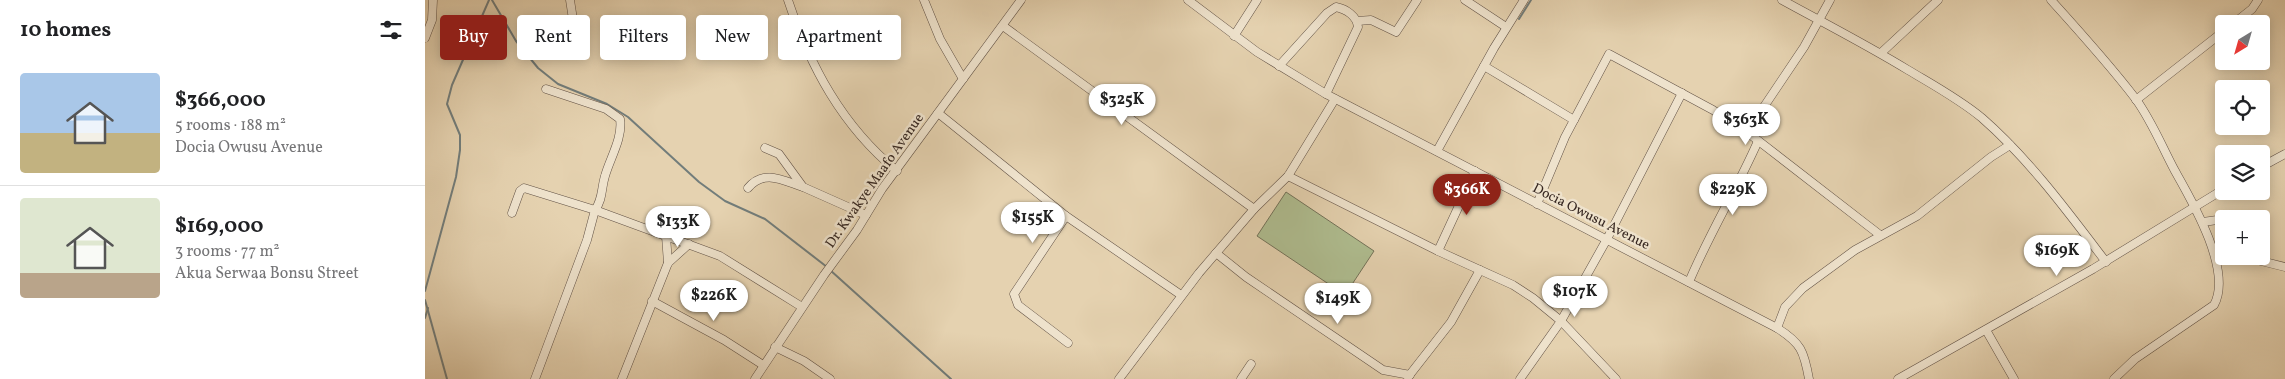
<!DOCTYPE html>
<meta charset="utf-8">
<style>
body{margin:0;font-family:Vollkorn,serif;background:#f2f2f2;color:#202124;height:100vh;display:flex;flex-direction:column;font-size:19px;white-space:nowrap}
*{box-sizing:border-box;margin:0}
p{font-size:16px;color:#757577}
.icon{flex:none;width:28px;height:28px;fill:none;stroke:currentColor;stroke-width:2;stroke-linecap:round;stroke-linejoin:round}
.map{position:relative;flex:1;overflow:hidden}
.panel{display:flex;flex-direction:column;background:#fff;width:425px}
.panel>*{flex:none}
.guide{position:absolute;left:15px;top:15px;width:475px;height:45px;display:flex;gap:10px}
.needle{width:32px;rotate:217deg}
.buttons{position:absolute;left:1790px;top:15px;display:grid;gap:10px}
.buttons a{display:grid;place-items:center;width:55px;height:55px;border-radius:5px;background:#fff;box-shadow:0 2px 12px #0003;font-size:25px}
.price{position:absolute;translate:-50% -42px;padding:0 11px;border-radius:18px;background:#fff;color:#222;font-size:16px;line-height:32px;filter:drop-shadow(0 1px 2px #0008)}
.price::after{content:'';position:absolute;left:50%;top:30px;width:15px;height:11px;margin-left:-8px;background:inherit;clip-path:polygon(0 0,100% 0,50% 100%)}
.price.active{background:#8f2418;color:#fff}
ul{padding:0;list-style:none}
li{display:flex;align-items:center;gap:15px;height:125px;padding:0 20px}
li+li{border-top:1px solid #e0e0e0}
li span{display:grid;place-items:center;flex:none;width:140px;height:100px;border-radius:5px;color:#555}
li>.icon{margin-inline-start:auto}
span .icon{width:60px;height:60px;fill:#fffc;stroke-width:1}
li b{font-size:21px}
h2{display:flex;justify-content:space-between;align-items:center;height:60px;padding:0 20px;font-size:21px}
.chip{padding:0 18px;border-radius:5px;background:#fff;box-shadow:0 2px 12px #0003;font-size:18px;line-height:45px}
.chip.active{background:#8f2418;color:#fff}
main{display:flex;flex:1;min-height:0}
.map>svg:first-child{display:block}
</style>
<main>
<section class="panel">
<h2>10 homes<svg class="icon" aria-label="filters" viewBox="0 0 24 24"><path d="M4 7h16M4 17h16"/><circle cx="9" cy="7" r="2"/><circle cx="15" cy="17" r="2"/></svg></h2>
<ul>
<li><span style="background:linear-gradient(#a9c7e8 60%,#c2b280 0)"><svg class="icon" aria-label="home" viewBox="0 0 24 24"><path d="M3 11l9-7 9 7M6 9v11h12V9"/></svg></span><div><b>$366,000</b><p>5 rooms · 188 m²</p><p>Docia Owusu Avenue</p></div></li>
<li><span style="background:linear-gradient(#dfe7d0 75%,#b9a48a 0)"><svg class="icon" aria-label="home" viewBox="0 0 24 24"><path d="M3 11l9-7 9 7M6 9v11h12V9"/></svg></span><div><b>$169,000</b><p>3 rooms · 77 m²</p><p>Akua Serwaa Bonsu Street</p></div></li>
</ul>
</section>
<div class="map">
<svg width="1860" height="379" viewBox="0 0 1860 379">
<rect width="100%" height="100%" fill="#e5d2b0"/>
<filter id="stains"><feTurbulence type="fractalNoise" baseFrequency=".004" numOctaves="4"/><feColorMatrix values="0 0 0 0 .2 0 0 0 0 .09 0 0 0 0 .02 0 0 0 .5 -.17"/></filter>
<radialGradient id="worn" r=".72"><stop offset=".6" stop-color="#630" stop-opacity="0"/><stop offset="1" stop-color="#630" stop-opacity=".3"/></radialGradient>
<!-- green -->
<path fill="#afbd90" stroke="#737259" d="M 861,192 L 949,251 L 920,295 L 832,236 Z"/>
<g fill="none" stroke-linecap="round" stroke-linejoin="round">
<!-- stream -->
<g stroke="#727d7b" stroke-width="2">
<path d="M 67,0 L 91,41 L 113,68 L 133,84 L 182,104 L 203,117 L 274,182 L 300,201 L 340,219 L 402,267"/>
<path d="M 1094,19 L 1106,0"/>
<path d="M 405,270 L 526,379"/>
<path d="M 0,291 L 31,177 L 35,150 L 35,135 L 22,104 L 27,85 L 64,0"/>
<path d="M 0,300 L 22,379"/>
<path d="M 0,318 L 3,308"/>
</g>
<!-- minor casing -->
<g stroke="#625246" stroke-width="9">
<g id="minor">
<path d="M 145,0 L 149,26"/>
<path d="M 363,0 C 385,66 417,126 472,171"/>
<path d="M 499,0 L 515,39 L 538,79"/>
<path d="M 763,0 L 832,52 L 901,94 L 1352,328 C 1376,343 1379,351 1384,379"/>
<path d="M 1040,0 L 1081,27"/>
<path d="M 1357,0 C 1399,23 1442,45 1483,70 C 1508,85 1534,99 1557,118 C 1604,159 1643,212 1681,262"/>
<path d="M 1626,0 C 1655,32 1684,64 1710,98 C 1727,121 1737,147 1750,171 C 1767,201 1808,271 1789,305 L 1710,359 L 1689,379"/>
<path d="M 932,21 L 946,20 L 971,32 L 992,0"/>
<path d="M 1808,24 L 1827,9 L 1833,0"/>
<path d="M 578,26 L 829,209"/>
<path d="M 809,36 L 832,0"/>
<path d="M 0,38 L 7,20 L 8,0"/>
<path d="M 1456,53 L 1513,0"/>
<path d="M 854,66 L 902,13 L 911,7 C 921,9 932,16 933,27 L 901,94"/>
<path d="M 1059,66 L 1149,120"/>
<path d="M 121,89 L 181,109 L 195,119 C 198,138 185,158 180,176 C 176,189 178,199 170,210 L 295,256 L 377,307"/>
<path d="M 1711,100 L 1799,31"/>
<path d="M 513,113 L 641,216 L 756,295"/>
<path d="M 1322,132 L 1379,47 L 1405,0"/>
<path d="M 340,148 L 354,154 L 378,187 L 441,215"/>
<path d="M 1012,151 L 1069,48 L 1099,0"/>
<path d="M 1836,167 L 1860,154"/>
<path d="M 863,176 L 1013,251 L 1088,285 L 1108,298 L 1136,321 L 1191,379"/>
<path d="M 323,188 C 339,169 357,180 378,187"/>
<path d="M 1112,204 L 1140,137 L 1184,54 L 1288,110 L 1322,132 L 1455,235"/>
<path d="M 87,213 L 95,191 L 99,188 L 170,210 L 162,240 L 110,379"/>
<path d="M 641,216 L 589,294 L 593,305 L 643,343"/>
<path d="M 1802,219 L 1808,219"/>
<path d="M 1778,222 L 1799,219"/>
<path d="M 241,236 L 243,263"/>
<path d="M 1013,251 L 1050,171"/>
<path d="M 791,253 L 821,277 L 958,370 L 985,375"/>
<path d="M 1831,256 L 1836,261 L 1860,267"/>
<path d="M 1264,282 C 1284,234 1312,189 1333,141"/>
<path d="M 227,301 L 299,340 L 338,365"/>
<path d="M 1352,328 L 1360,307 L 1378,288 L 1430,250 L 1492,216 L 1566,157 L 1585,145"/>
<path d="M 1561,330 L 1589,379"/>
<path d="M 350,347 L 379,361 L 405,379"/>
<path d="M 983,377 L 1026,322 L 1055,270"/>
<path d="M 197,379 L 243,263 L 264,244"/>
<path d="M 330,379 L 399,275 L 432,230 L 457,189 L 596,0"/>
<path d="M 694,379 L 774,273 L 829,209 L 863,176 L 910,99"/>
<path d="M 816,379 L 826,364"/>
<path d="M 1095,379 L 1136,321 L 1182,239 L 1257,93"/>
<path d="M 1473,379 L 1668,269 L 1799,189"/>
</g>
</g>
<!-- minor -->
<use href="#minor" stroke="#eee2cc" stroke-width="8"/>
</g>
<g text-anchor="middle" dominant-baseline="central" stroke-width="5" stroke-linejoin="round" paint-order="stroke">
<!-- street labels -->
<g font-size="14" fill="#372822" stroke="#eee2cc">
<text transform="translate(450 181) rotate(-55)">Dr. Kwakye Maafo Avenue</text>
<text transform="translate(1166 217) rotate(27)">Docia Owusu Avenue</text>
</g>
</g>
<rect width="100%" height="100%" filter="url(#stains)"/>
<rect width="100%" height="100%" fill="url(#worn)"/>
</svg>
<div class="buttons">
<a><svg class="needle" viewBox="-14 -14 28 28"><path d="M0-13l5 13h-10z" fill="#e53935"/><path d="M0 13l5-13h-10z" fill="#757577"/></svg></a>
<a><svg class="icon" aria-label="locate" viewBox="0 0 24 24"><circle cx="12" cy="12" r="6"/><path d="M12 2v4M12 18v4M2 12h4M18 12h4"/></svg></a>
<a><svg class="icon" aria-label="layers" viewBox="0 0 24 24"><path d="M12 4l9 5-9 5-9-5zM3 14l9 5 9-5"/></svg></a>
<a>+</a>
</div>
<b class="price" style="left:697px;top:126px">$325K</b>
<b class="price" style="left:1321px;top:146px">$363K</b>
<b class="price active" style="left:1042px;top:216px">$366K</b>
<b class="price" style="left:1308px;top:216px">$229K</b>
<b class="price" style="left:608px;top:244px">$155K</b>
<b class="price" style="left:253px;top:248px">$133K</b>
<b class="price" style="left:1632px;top:277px">$169K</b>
<b class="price" style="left:1150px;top:318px">$107K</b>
<b class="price" style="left:289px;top:322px">$226K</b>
<b class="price" style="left:913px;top:325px">$149K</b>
<div class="guide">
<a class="chip active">Buy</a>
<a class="chip">Rent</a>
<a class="chip">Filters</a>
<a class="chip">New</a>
<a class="chip">Apartment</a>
</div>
</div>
</main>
